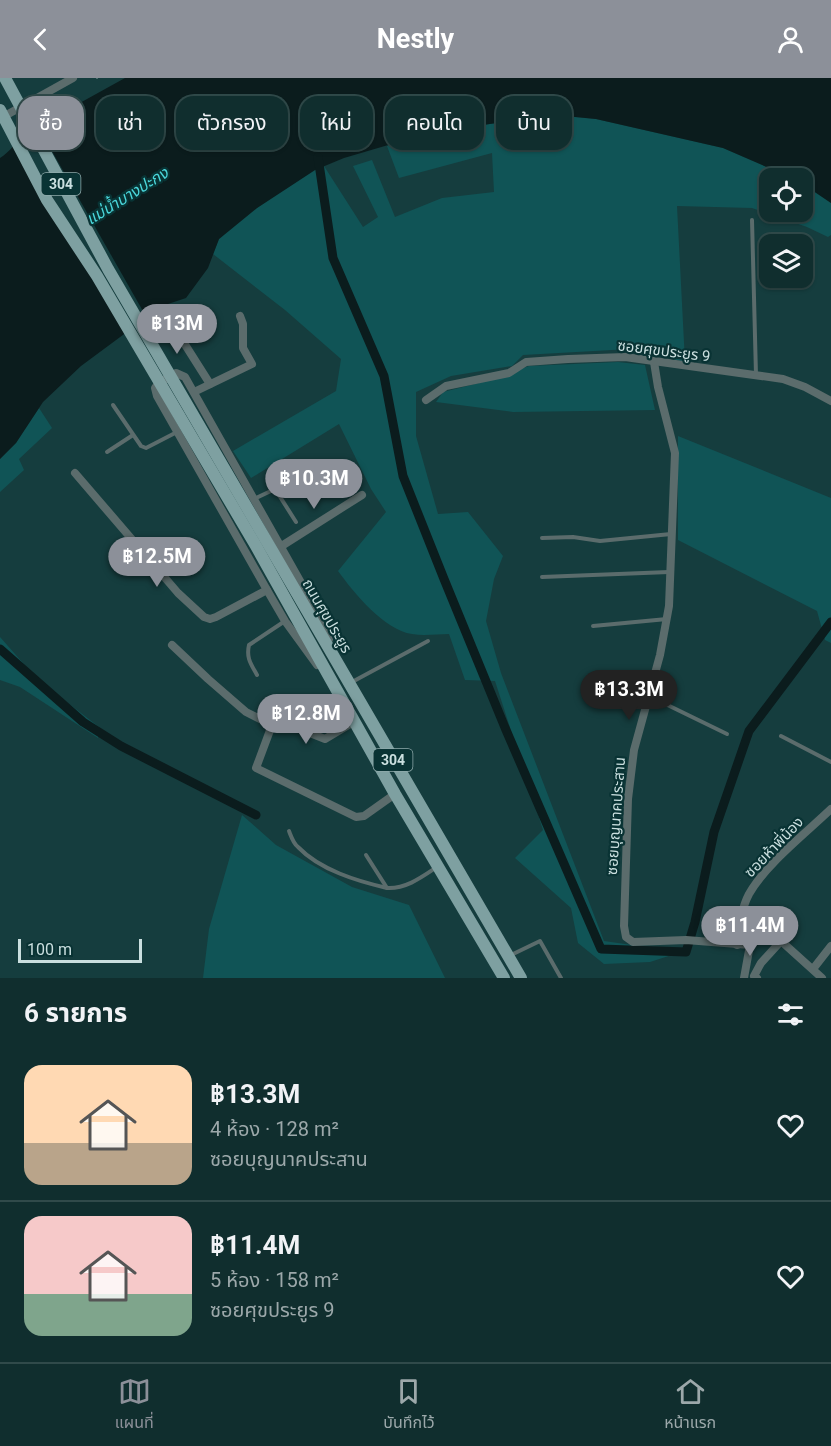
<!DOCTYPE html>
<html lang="th">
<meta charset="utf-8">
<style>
body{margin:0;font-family:Roboto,"Noto Sans Thai",sans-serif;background:#1e3a3a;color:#f1f3f6;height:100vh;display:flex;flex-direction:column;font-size:22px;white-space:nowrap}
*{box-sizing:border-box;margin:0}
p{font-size:20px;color:#9ca8aa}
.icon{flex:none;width:33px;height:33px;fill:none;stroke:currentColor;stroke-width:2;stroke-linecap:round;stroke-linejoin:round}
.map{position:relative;height:900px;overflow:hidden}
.drawer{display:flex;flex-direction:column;background:#102e2e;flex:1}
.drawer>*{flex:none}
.top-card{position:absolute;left:18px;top:18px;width:795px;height:54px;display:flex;gap:12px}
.controls{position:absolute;left:759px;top:90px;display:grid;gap:12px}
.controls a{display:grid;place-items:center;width:54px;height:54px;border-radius:12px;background:#102e2e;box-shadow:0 2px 4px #0004,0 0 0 2px #304a4a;font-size:30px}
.scale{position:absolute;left:18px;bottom:15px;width:124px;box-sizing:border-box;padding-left:6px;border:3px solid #cadfdf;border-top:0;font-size:16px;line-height:21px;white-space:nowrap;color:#cadfdf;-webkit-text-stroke:4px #093334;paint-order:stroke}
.price{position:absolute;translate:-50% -51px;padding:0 14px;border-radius:21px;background:#8c9099;color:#fff;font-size:20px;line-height:39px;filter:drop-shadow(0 2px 3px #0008)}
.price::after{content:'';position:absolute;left:50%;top:36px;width:18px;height:14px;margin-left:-9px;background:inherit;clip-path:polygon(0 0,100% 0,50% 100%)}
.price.selected{background:#222;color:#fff}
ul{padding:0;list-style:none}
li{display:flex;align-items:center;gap:18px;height:150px;padding:0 24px}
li+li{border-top:2px solid #304a4a}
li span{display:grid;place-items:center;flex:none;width:168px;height:120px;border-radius:18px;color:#555}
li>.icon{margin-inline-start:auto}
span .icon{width:72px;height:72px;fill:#fffc;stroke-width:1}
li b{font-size:26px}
h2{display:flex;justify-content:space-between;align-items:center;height:72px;padding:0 24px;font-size:26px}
.chip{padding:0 21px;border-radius:18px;background:#102e2e;box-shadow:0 2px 4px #0004,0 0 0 2px #304a4a;font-size:21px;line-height:54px}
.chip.selected{background:#8c9099;color:#fff}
header{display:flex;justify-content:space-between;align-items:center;height:78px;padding:0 24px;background:#8c9099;color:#fff;font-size:27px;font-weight:700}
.tabs{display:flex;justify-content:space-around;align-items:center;height:84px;border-top:2px solid #304a4a;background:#102e2e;font-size:16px;color:#9ca8aa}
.tabs a{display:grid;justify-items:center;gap:3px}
.tabs .selected{color:#8c9099}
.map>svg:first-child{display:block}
</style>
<header><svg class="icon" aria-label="back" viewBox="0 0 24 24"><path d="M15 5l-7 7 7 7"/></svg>Nestly<svg class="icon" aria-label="person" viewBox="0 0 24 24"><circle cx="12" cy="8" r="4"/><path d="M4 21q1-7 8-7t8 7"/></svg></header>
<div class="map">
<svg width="831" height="900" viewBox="0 0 831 900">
<rect width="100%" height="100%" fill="#153d3e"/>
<!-- green -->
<g fill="#105456">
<path d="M 565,38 L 596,41 L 723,70 L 792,100 L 770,100 L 770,134 L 802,134 L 803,106 L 831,125 L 831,157 L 828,159 L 807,149 L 752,130 L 677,128 L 685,284 L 630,271 L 523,277 L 512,288 L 451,298 L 416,314 L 416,358 L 438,436 L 468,434 L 503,478 L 494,501 L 486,543 L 501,595 L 604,863 L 681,874 L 650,884 L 604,886 L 578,865 L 571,830 L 515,780 L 543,752 L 495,603 L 465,602 L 449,556 C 437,556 424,558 412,556 C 384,552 354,515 338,493 L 386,434 L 371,411 L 339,346 L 251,400 L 233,373 L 336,313 L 341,281 L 285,232 L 213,176 L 219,161 L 257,130 L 315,92 L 324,88 L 363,149 L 378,139 L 353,88 L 372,82 L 395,139 L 442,120 L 494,114 L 492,75 L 399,100 L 387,68 L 429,55 L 510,43 Z"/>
<path d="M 618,284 L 645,287 L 655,332 L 513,334 L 436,324 L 443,314 L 479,305 L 529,288 Z"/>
<path d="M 39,330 L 52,350 L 19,381 L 24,392 L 0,414 L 0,381 L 16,365 Z"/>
<path d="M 678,358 L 831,420 L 831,565 L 825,562 L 817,533 L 678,462 Z"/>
<path d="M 0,559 L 37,601 L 99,649 L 98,660 L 20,609 L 0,602 Z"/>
<path d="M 242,737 L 276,767 L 352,809 L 409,827 L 445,900 L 203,900 L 209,851 Z"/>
</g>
<!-- water -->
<path fill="#0b1c1d" d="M 125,0 L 831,0 L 831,125 L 803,106 L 802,100 L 792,100 L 723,70 L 596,41 L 565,38 L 510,43 L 429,55 L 344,80 L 315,92 L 257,130 L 219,161 L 208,190 L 186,220 L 162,228 L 81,288 L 43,324 L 16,365 L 0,381 L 0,80 C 19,68 26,45 45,33 L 58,51 L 84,37 L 78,26 Z"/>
<!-- pier -->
<path fill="#153d3e" d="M 32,38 L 148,242 L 126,258 L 13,64 Z"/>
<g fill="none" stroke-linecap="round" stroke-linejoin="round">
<!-- canal -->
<g stroke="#0b1c1d" stroke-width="9">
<path d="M 318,79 L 333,180 L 384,298 L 403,398 L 444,501 L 506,652 L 601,871 L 686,874 L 695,844 L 714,754 L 749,653 L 831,544"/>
<path d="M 0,571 L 83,644 L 121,668 L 256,737"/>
</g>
<!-- path -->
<path stroke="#5d7e7e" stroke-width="1.5" stroke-dasharray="4.5 4.5" stroke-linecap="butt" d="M 97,0 L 97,1"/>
<!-- lane -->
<g stroke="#5b6c6c" stroke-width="4">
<path d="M 752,142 L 756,297"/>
<path d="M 113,327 L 141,368 L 146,370 L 177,354"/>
<path d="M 107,374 L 133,357"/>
<path d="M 254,421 L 273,412 L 277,414 L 296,444"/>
<path d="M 542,460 L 573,459 L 600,463 L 671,456"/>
<path d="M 542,499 L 669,494"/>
<path d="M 593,548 L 667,541"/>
<path d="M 257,597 C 251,586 246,580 249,567 L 285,543"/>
<path d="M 352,604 L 428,563"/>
<path d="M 649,618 L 727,656"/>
<path d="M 781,658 L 831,684"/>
<path d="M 289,753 C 291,758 293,765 298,769 C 320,792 357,803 387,810"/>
<path d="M 366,777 L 387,810 C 406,811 422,799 437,789"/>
<path d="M 511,877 L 540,863 L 561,900"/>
</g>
<!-- street -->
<g stroke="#5b6c6c" stroke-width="8">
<path d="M 1,40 L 73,0"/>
<path d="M 165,235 L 210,306"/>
<path d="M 654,284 L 658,309 L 675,375 L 669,528 L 660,577 L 634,672 L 628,721 L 624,848 L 626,859 L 633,864 L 686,862 L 750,867"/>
<path d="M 194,314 L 252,286 L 243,270 L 243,246 L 240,238"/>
<path d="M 426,322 L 446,308 L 509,295 L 526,284 L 568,281 L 625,279 L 783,301 L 805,309 L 831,323"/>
<path d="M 75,395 L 178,515 L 204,539 L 210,541 L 216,539 L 267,512"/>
<path d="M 280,469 L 362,417"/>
<path d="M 172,567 L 208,601 L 246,634 L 272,647"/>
<path d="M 317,587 L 285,543 L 267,512 L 157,318 L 155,310 L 158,306 L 176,295 L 185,299 L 317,533 L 329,561"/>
<path d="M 355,643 L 325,661 L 277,642 L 272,647 L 256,690 L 356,739 L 364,738 L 395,716"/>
<path d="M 737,867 C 739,850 741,831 749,816 C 766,786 806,755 831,731"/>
<path d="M 813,891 L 831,868"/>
<path d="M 744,900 L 750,867 L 760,852 L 773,852 L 781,863 L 822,900"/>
<path d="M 757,900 L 754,898 L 761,885 L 781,863"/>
</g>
<!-- primary -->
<g stroke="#7ea0a1" stroke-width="12">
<path d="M 5,0 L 108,191 L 521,900"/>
<path d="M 0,32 L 47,122 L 97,198 L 256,468 L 395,716 L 504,900"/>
</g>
</g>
<g text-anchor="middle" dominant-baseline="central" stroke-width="4.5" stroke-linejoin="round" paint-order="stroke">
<!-- shield labels -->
<g fill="#093334" stroke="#90abac" stroke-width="1.5">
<rect x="41.5" y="95" width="39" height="22" rx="4.5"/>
<rect x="373.5" y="671" width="39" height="22" rx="4.5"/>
</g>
<g font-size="14" font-weight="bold" fill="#cadfdf">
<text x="61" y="106">304</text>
<text x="393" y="682">304</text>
</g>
<!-- street labels -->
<g font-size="15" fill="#cadfdf" stroke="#093334">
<text transform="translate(664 273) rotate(7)">ซอยศุขประยูร 9</text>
<text transform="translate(327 538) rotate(60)">ถนนศุขประยูร</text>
<text transform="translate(616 738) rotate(-86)">ซอยบุญนาคประสาน</text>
<text transform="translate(774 769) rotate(-46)">ซอยห้าพี่น้อง</text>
</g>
<!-- water labels -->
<g font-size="16" font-style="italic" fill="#4ad6da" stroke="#093334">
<text transform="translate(127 118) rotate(-32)">แม่น้ำบางปะกง</text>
</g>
</g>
</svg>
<div class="controls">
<a><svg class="icon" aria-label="locate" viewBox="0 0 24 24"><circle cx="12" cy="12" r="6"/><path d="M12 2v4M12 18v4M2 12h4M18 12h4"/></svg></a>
<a><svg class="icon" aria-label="layers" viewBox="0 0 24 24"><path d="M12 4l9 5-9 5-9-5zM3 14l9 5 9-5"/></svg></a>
</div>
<div class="scale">100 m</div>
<b class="price" style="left:177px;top:277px">฿13M</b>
<b class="price" style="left:314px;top:432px">฿10.3M</b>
<b class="price" style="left:157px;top:510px">฿12.5M</b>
<b class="price selected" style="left:629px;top:643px">฿13.3M</b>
<b class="price" style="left:306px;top:667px">฿12.8M</b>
<b class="price" style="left:750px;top:879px">฿11.4M</b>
<div class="top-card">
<a class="chip selected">ซื้อ</a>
<a class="chip">เช่า</a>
<a class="chip">ตัวกรอง</a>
<a class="chip">ใหม่</a>
<a class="chip">คอนโด</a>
<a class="chip">บ้าน</a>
</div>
</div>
<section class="drawer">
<h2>6 รายการ<svg class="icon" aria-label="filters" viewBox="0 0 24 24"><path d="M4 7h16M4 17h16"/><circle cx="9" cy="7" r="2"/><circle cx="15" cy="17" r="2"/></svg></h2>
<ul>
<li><span style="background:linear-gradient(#ffd9b3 65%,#b9a48a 0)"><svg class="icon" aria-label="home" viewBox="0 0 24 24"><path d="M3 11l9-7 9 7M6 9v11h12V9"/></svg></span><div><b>฿13.3M</b><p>4 ห้อง · 128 m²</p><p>ซอยบุญนาคประสาน</p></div><svg class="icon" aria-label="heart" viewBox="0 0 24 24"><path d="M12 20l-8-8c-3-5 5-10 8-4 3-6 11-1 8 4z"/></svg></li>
<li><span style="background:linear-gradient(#f6c9c9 65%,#7fa58c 0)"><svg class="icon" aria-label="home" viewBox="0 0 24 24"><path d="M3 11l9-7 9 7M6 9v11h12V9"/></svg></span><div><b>฿11.4M</b><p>5 ห้อง · 158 m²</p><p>ซอยศุขประยูร 9</p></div><svg class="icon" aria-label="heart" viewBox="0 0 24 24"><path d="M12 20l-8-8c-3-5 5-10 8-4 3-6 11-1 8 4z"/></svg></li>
</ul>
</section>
<nav class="tabs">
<a class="selected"><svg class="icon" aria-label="map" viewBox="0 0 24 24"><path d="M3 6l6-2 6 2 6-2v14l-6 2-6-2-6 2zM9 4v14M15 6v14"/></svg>แผนที่</a>
<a><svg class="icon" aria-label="saved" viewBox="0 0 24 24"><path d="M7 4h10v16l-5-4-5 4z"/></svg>บันทึกไว้</a>
<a><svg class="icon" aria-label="home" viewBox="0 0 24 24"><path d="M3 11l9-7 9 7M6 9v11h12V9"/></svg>หน้าแรก</a>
</nav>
